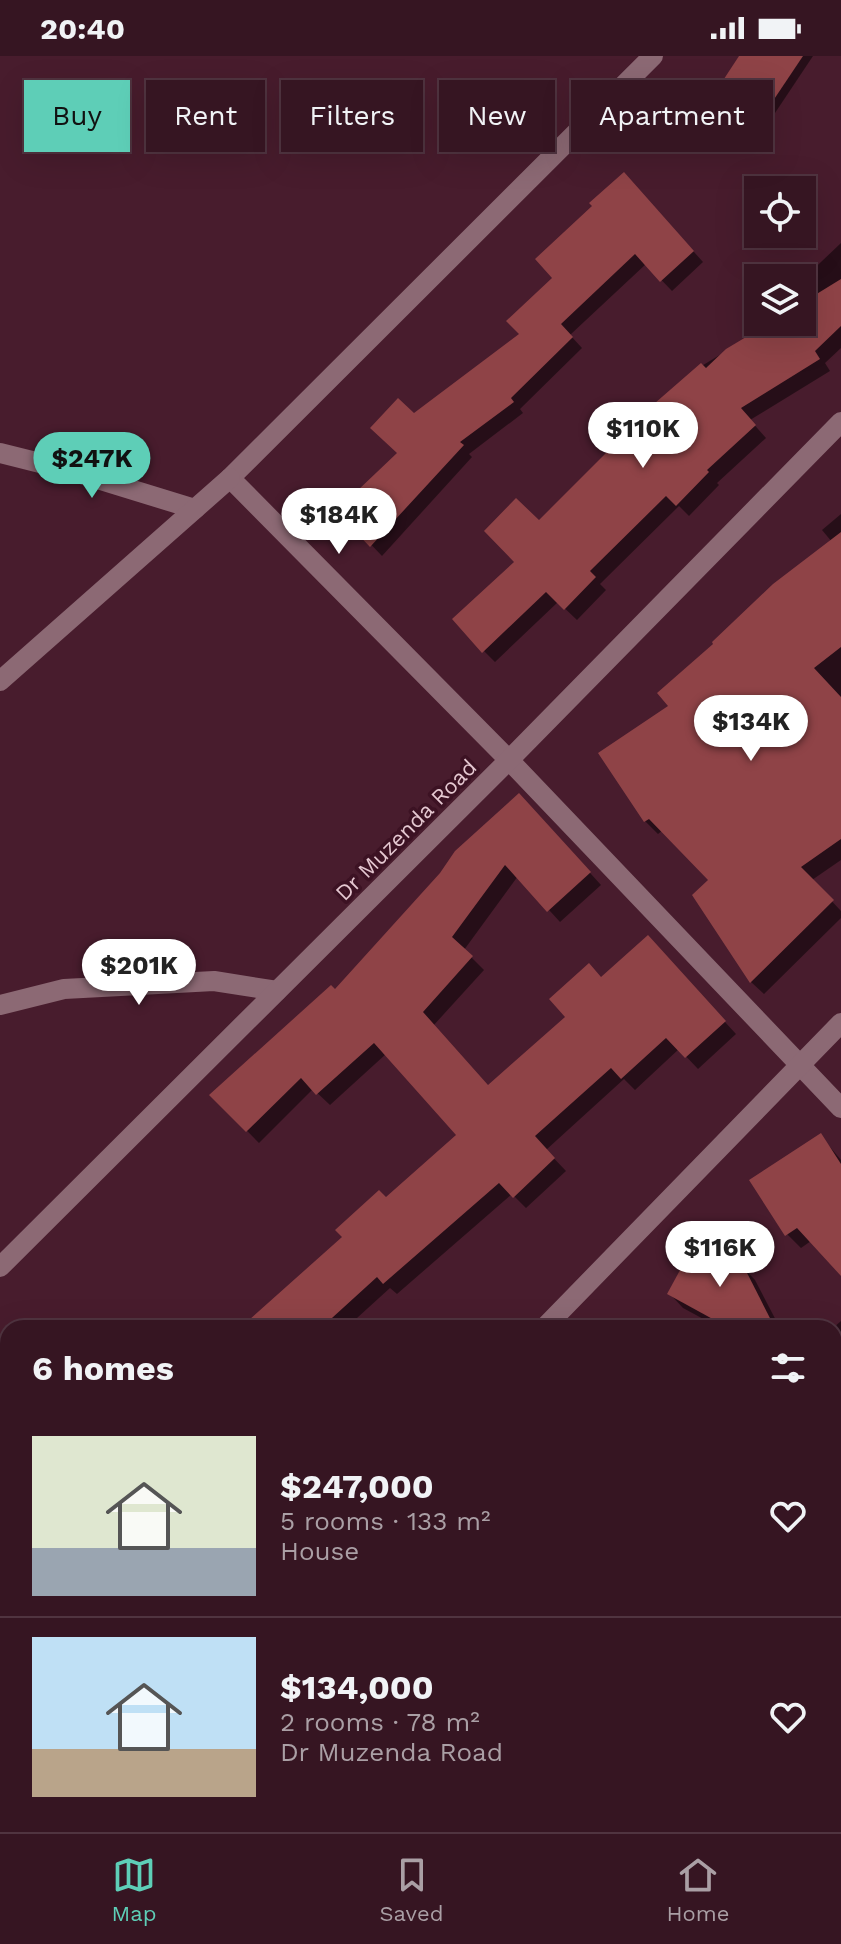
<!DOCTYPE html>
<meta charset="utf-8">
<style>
body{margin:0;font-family:"Work Sans",sans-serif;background:#3d1e2a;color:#f1f3f6;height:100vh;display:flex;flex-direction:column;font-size:30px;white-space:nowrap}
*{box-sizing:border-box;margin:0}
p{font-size:26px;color:#aa9fa5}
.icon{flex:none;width:44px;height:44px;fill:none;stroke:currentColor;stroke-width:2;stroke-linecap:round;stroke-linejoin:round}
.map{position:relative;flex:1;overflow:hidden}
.side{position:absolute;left:0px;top:1264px;width:842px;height:512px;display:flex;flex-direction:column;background:#361522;border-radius:24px 24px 0 0;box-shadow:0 8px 32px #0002,0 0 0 2px #503440}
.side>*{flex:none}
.top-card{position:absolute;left:24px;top:24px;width:794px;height:72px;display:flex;gap:16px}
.controls{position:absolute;left:744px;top:120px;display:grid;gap:16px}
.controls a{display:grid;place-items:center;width:72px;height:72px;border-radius:0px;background:#361522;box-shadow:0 8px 32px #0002,0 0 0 2px #503440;font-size:40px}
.price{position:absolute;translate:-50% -68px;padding:0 18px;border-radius:28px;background:#fff;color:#222;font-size:26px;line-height:52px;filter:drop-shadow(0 2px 4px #0008)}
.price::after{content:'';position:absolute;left:50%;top:48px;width:24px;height:18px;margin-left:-12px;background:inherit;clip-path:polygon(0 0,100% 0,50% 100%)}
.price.active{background:#5eceb7;color:#111}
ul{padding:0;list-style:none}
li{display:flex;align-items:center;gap:24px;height:200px;padding:0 32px}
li+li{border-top:2px solid #503440}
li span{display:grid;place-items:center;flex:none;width:224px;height:160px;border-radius:0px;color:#555}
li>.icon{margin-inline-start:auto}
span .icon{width:96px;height:96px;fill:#fffc;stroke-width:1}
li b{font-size:34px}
h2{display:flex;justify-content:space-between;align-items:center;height:96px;padding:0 32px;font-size:34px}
.chip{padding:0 28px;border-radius:0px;background:#361522;box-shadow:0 8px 32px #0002,0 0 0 2px #503440;font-size:28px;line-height:72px}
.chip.active{background:#5eceb7;color:#111}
.status{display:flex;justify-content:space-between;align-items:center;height:56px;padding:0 40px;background:#361522;direction:ltr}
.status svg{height:22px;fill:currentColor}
.dock{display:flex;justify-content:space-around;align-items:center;height:112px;border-top:2px solid #503440;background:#361522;font-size:22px;color:#aa9fa5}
.dock a{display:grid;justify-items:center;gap:4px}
.dock .active{color:#5eceb7}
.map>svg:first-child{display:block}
</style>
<div class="status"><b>20:40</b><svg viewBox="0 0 49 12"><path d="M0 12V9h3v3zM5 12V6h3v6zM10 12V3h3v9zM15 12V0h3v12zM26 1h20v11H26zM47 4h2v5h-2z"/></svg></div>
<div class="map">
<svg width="841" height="1776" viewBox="0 0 841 1776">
<rect width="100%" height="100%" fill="#481c2d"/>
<!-- shadow -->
<g fill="#0007">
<path d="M 745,0 L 813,0 L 753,90 L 706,55 Z"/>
<path d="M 634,129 L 703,206 L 672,235 L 646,208 L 570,279 L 582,292 L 520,353 L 523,357 L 469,398 L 472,401 L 382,500 L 339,455 L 399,397 L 414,360 L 522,278 L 555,222 Z"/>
<path d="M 841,187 L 841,292 L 825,307 L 830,315 L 750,364 L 766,382 L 717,427 L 719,429 L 689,460 L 679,450 L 600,528 L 606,534 L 577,564 L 558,546 L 495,606 L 484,595 L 517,506 L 539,467 L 647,357 L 695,314 L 774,266 L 802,266 L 802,224 Z"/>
<path d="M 841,458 L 841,804 L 812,824 L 841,855 L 841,862 L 764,938 L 751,926 L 694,839 L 711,824 L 663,774 L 658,778 L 645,765 L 671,650 L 832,486 L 822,474 Z"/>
<path d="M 531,752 L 601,829 L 560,866 L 518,820 L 464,894 L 484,914 L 433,970 L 489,1031 L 567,961 L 602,923 L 659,894 L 736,978 L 698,1013 L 679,993 L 635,1034 L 624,1023 L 546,1094 L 566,1115 L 526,1152 L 512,1138 L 397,1238 L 390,1232 L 346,1272 L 243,1272 L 459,1079 L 386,998 L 330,1049 L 313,1033 L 259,1087 L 212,1039 L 335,936 Z"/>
<path d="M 820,1079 L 841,1104 L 841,1217 L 811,1185 L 801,1192 L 787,1178 Z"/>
<path d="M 741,1209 L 755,1224 L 780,1272 L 720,1272 L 683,1252 L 670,1238 Z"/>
<path d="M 841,1265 L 841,1504 L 834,1510 L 833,1272 Z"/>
<path d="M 0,1446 L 8,1454 L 8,1707 L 0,1715 Z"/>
<path d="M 834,1628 L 841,1632 L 841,1724 L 834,1716 Z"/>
<path d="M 243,1768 L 411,1768 L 419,1776 L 251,1776 Z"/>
<path d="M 599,1768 L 748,1768 L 755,1776 L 606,1776 Z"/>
</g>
<!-- building -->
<g fill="#8f4347">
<path d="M 739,0 L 803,0 L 746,85 L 703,55 Z"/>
<path d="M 624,116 L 694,195 L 660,226 L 635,198 L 561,268 L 573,281 L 511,342 L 514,346 L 460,386 L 464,389 L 370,491 L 336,455 L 397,397 L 370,372 L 398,342 L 414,357 L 519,278 L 506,265 L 552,222 L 535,203 L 592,150 L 589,147 Z"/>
<path d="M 841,223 L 841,270 L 815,295 L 820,303 L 741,352 L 756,369 L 707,414 L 709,416 L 676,450 L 666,440 L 590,515 L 596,521 L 564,554 L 546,536 L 482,597 L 452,563 L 514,506 L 484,475 L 516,442 L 539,464 L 615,388 L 611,385 L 644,351 L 647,354 L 701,307 L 706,312 L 726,293 L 771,266 L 802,266 L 802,247 Z"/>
<path d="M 841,476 L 841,591 L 814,612 L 841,641 L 841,783 L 801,811 L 834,844 L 750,927 L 692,839 L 708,824 L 649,763 L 644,766 L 598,697 L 668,650 L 657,637 L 713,588 L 712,586 L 773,528 Z"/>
<path d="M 519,737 L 591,816 L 547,856 L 505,809 L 452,881 L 473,900 L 423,956 L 488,1029 L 565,961 L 549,943 L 589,907 L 601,921 L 648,879 L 726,965 L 685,1002 L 666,982 L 621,1023 L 611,1012 L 535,1080 L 555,1102 L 513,1142 L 499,1127 L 383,1228 L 377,1221 L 321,1272 L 240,1272 L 342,1181 L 335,1174 L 379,1134 L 386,1141 L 456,1079 L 374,987 L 316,1039 L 301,1022 L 246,1076 L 209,1039 L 331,929 L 335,933 L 440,817 L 455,795 Z"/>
<path d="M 821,1077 L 841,1108 L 841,1220 L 797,1172 L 785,1180 L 749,1124 Z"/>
<path d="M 697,1183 L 742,1207 L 775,1272 L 729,1272 L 667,1238 Z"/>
</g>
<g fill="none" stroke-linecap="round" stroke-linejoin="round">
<!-- minor -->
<g stroke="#8c6974" stroke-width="20">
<path d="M 653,0 L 230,422 L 509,704 L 841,1052"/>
<path d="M 0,397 L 68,414 L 195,453"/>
<path d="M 0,625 L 230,422"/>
<path d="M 0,949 L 64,933 L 214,925 L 277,935"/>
<path d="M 0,1211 L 509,704 L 841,366"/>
<path d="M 544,1272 L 841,967"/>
<path d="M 0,1397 L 8,1404"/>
<path d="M 834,1609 L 841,1616"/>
<path d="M 431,1768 L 439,1776"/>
<path d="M 46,1776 L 53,1768"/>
</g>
</g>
<g text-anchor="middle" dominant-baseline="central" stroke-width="7" stroke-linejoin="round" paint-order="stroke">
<!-- street labels -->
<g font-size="22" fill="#e5c8d1" stroke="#3c1223">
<text transform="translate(406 774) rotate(-45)">Dr Muzenda Road</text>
</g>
</g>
</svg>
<div class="controls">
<a><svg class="icon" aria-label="locate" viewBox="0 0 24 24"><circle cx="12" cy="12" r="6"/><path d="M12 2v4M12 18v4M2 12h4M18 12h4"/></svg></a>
<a><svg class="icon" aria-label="layers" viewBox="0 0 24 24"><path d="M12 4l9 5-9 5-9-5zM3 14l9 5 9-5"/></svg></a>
</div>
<b class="price" style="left:643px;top:414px">$110K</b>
<b class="price active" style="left:92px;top:444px">$247K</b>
<b class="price" style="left:339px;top:500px">$184K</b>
<b class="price" style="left:751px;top:707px">$134K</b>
<b class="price" style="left:139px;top:951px">$201K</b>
<b class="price" style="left:720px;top:1233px">$116K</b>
<div class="top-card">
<a class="chip active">Buy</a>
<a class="chip">Rent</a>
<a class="chip">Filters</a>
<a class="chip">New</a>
<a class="chip">Apartment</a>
</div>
<section class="side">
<h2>6 homes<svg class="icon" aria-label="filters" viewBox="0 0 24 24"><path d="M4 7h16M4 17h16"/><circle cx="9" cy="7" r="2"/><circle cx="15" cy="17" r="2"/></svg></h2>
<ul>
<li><span style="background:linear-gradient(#dfe7d0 70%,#9aa5b1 0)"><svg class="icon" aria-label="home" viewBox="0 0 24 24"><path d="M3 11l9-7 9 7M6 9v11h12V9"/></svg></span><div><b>$247,000</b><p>5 rooms · 133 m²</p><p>House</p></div><svg class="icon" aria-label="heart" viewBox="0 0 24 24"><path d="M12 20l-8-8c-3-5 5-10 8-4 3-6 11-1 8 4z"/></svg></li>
<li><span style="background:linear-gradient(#bfe0f5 70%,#b9a48a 0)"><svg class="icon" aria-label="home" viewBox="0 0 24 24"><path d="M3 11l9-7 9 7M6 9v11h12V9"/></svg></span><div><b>$134,000</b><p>2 rooms · 78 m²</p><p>Dr Muzenda Road</p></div><svg class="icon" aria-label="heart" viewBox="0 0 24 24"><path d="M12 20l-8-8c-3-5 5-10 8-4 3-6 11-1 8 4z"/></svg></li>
</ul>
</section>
</div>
<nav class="dock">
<a class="active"><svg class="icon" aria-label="map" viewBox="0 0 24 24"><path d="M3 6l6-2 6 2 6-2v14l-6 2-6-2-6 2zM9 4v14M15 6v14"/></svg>Map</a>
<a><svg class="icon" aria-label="saved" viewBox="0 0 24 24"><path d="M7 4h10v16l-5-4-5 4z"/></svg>Saved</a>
<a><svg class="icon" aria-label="home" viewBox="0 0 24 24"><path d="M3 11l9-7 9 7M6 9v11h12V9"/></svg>Home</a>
</nav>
